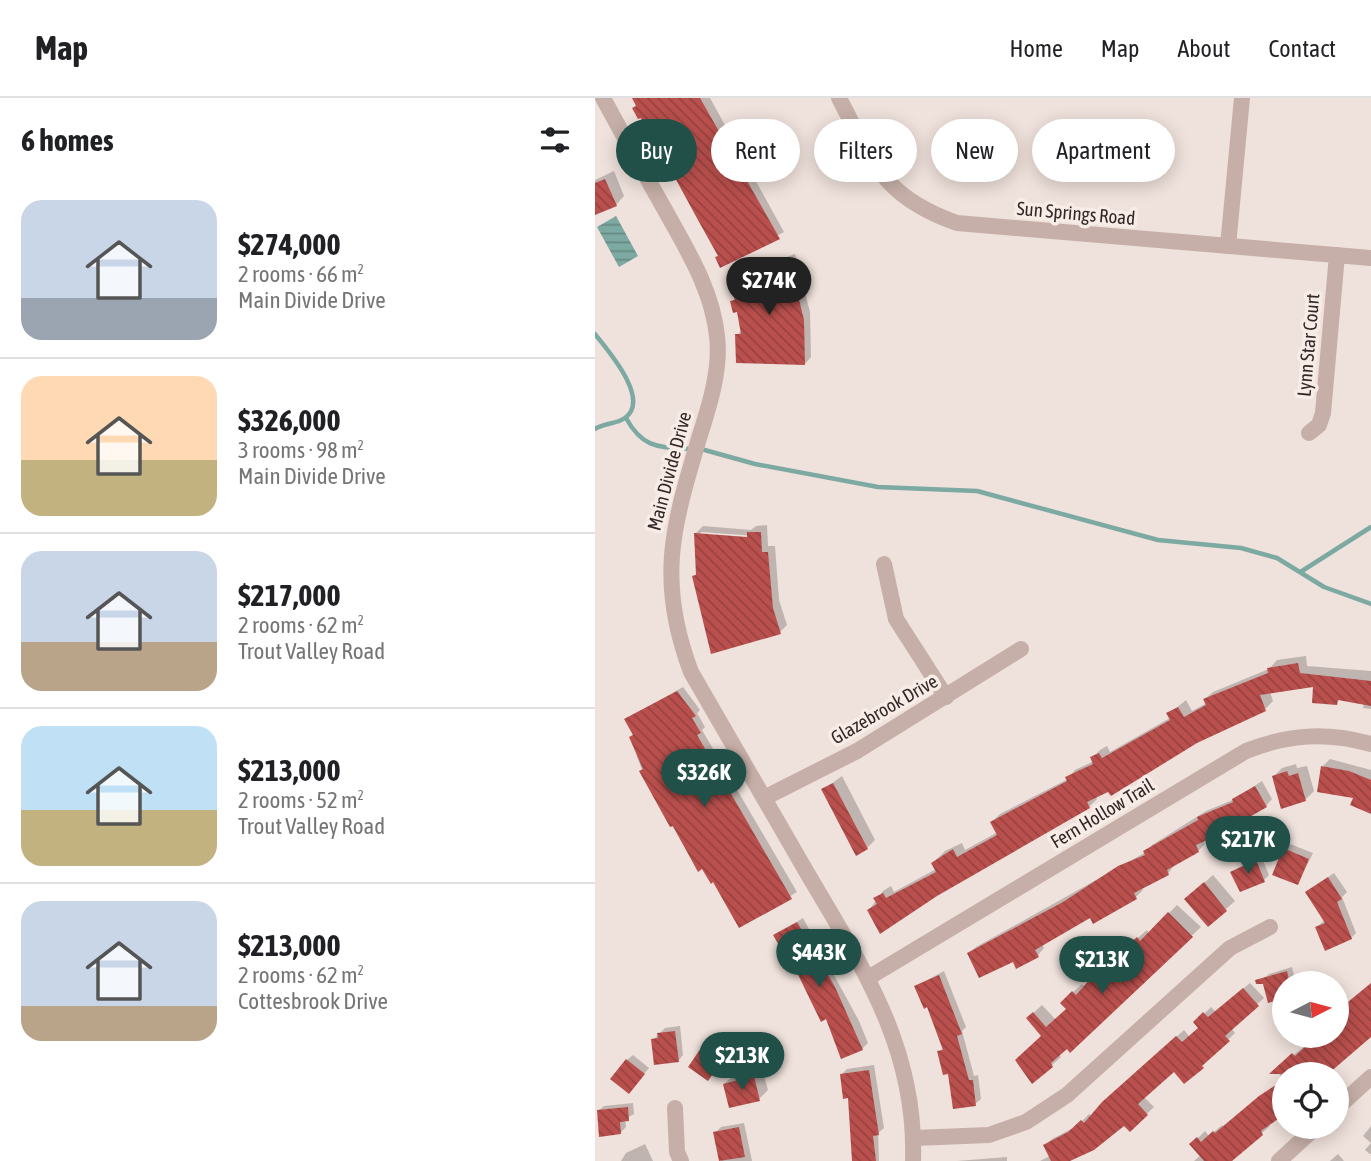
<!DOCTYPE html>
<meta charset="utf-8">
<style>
body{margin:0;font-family:"Asap Condensed",sans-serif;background:#f2f2f2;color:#202124;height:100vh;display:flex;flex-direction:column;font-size:26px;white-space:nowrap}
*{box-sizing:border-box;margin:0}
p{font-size:23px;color:#757577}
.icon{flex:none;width:38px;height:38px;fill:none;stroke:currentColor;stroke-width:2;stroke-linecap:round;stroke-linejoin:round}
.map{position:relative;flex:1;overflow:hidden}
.side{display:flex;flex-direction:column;background:#fff;width:595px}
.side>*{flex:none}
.hud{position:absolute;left:21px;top:21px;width:649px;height:63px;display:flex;gap:14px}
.needle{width:46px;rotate:84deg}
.controls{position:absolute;left:677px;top:873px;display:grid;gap:14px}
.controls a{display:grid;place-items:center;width:77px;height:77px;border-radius:50%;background:#fff;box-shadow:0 4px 18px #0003;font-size:35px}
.price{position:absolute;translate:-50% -60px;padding:0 16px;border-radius:24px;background:#215049;color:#fff;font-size:23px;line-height:46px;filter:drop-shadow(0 2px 4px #0008)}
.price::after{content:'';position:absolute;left:50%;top:42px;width:21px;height:16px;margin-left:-10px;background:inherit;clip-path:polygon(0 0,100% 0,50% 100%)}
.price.current{background:#222;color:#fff}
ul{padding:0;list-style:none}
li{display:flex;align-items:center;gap:21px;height:175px;padding:0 21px}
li+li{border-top:2px solid #e0e0e0}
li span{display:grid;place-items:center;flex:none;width:196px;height:140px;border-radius:21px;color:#555}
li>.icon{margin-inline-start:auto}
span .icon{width:84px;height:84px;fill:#fffc;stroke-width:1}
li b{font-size:30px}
h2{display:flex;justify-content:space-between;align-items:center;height:84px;padding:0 21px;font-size:30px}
.tag{padding:0 24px;border-radius:32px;background:#fff;box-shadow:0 4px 18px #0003;font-size:24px;line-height:63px}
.tag.current{background:#215049;color:#fff}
header{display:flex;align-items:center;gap:42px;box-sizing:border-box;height:98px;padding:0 35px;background:#fff;border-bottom:2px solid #e0e0e0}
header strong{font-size:33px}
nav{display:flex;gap:38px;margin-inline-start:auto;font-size:24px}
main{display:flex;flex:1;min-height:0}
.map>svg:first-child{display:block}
</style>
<header>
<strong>Map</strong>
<nav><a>Home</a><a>Map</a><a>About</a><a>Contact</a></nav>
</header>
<main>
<section class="side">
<h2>6 homes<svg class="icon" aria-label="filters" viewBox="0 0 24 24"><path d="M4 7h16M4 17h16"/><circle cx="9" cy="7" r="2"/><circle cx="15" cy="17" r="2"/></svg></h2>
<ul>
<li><span style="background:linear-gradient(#c9d6e8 70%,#9aa5b1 0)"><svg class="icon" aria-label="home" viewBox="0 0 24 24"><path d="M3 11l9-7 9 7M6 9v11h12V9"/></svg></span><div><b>$274,000</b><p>2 rooms · 66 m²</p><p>Main Divide Drive</p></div></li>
<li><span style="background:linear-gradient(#ffd9b3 60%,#c2b280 0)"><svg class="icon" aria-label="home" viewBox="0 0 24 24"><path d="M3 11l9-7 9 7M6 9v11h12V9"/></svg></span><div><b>$326,000</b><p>3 rooms · 98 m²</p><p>Main Divide Drive</p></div></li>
<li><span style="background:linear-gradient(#c9d6e8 65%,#b9a48a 0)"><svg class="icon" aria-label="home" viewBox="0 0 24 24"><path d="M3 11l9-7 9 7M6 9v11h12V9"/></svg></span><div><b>$217,000</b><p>2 rooms · 62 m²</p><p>Trout Valley Road</p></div></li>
<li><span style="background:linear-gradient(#bfe0f5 60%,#c2b280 0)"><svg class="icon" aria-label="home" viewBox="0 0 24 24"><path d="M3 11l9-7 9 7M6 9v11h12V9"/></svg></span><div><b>$213,000</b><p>2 rooms · 52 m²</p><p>Trout Valley Road</p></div></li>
<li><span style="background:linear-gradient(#c9d6e8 75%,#b9a48a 0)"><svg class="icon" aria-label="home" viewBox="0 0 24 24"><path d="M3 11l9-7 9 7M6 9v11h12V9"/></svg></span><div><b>$213,000</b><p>2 rooms · 62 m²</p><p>Cottesbrook Drive</p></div></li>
</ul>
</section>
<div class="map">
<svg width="776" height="1063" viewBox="0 0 776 1063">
<defs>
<pattern id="water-rules" width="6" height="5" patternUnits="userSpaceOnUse" patternTransform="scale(1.75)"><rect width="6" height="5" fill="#7ca9a1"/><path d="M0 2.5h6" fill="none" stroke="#668a83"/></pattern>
<pattern id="building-back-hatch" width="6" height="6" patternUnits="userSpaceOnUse" patternTransform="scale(1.75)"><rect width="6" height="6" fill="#ba504d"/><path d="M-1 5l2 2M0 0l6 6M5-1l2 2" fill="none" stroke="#984240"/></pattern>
</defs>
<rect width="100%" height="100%" fill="#efe1db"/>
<!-- water -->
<path fill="url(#water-rules)" d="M 21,118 L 43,158 L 24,169 L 2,129 Z"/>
<!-- shadow -->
<g fill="#0003" fill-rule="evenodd">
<path d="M 39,0 L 115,0 L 189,134 L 126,167 L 124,157 L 58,38 L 39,11 L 43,7 Z"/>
<path d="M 19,73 L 29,98 L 21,107 L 0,116 L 0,82 Z"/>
<path d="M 200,156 L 215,214 L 216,259 L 210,266 L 142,237 L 147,232 L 143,212 L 137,204 L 141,199 L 135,185 L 142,178 Z"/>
<path d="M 172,427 L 173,448 L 180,448 L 184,502 L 192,527 L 185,534 L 99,478 L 103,474 L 101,435 L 108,428 L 156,432 L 161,428 ZM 106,434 L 161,438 L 160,441 L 106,437 Z"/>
<path d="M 711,558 L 712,568 L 776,573 L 776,611 L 768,610 L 769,605 L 746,600 L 741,605 L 720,587 L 675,594 L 678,603 L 670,611 L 601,643 L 501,698 L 502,701 L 494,709 L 274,812 L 288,793 L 296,788 L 299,794 L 341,771 L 338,765 L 350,753 L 367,745 L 370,752 L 403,734 L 397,724 L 405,716 L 473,681 L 480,672 L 499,663 L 497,660 L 505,652 L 512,648 L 515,654 L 575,620 L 574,616 L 591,602 L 597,613 L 612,605 L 610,601 L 618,594 L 674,571 L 682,562 Z"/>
<path d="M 88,589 L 105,612 L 102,615 L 110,629 L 107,632 L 202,794 L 145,828 L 119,782 L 108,769 L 103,772 L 52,685 L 41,656 L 44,653 L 39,636 L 32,621 Z"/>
<path d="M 735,661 L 776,672 L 776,714 L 728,668 Z"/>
<path d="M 701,666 L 702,670 L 712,668 L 719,693 L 710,702 L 679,678 L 687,670 Z"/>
<path d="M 247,678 L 280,742 L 272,750 L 228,692 Z"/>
<path d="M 667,683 L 677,701 L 671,708 L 637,730 L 608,742 L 610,746 L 603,753 L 579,767 L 573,776 L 546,790 L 548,792 L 541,799 L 499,823 L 495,818 L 447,846 L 449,850 L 443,857 L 418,862 L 374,856 L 381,849 L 551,754 L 557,747 L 611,713 L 640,701 Z"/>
<path d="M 695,746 L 718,755 L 703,785 L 689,751 Z"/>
<path d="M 666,758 L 674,777 L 669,782 L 637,774 Z"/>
<path d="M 739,775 L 752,794 L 747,799 L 761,835 L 756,840 L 722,829 L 730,822 L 712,794 Z"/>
<path d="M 618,777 L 640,803 L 613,827 L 600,793 Z"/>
<path d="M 582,807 L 606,829 L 475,952 L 472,949 L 463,956 L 466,959 L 438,984 L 448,938 L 433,920 L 447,907 L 461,922 L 473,911 L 476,896 L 487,886 L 490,889 L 521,855 L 523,857 L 552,832 L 554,835 Z"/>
<path d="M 208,820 L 264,923 L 273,945 L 267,951 L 232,919 L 181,837 Z"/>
<path d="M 697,869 L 701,886 L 668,881 L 674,876 Z"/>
<path d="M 349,873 L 371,929 L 367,933 L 379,978 L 383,977 L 386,1001 L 380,1006 L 344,954 L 349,949 L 333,907 L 321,888 Z"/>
<path d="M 655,885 L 669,900 L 636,930 L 640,935 L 589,984 L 579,972 L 549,999 L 559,1009 L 535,1032 L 529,1026 L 472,1063 L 445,1063 L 455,1058 L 450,1048 L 457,1041 L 482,1028 L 494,1016 L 497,1019 L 516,998 L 589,932 L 594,938 L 605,929 L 601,924 L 616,909 L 621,914 Z"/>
<path d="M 85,928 L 88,957 L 83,963 L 58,942 L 70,930 Z"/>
<path d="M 742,931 L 759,949 L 730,976 L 690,976 L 690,1014 L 673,1026 L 675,1028 L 635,1063 L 599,1063 L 606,1057 L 596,1046 L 604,1039 L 610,1033 L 614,1038 L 627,1027 L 628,1029 L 689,981 L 681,973 L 688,965 L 723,938 L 742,938 Z"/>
<path d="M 112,946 L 130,958 L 118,975 L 107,951 Z"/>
<path d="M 38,957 L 54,970 L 39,988 L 32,962 Z"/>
<path d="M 279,967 L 289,1030 L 283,1035 L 284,1063 L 260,1063 L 254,998 L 247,976 L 252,971 Z"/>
<path d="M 167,971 L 173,992 L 164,1001 L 129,986 L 138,978 Z"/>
<path d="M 38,1005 L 39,1016 L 30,1021 L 31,1029 L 25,1035 L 3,1013 L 9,1008 Z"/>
<path d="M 149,1025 L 157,1063 L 126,1063 L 120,1035 L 126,1029 Z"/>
<path d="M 776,1028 L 776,1056 L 775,1056 L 770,1052 L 776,1045 L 768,1038 Z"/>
<path d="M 50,1046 L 58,1063 L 26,1063 L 31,1055 Z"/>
<path d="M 743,1056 L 749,1063 L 735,1063 Z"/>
<path d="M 412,1059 L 412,1063 L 362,1063 Z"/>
</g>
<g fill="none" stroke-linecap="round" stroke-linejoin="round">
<!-- stream -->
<g stroke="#7ca9a1" stroke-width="4.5">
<path d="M 0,236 C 13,253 56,301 30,320 C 22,326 9,325 0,331"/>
<path d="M 31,320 C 48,351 64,349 97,351"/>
<path d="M 106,351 L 160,366 L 283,389 L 382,393 L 563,442 L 646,450 L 682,460 L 729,489 L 776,506"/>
<path d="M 707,473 L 776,429"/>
</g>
</g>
<!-- building -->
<g fill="url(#building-back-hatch)">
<path d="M 37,0 L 105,0 L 185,141 L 125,170 L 120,159 L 123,158 L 103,122 L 79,78 L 68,66 L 46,20 L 43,21 L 37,10 L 41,8 Z"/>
<path d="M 10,81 L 22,108 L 0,117 L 0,85 Z"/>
<path d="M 194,161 L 209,222 L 210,267 L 141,265 L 140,236 L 146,236 L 142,214 L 138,215 L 135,203 L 140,202 L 133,184 Z"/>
<path d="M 152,434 L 166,434 L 167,454 L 173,454 L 178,510 L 186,536 L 116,556 L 97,478 L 101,477 L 99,435 L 152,439 Z"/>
<path d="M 703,565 L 705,575 L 776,583 L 776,608 L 743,602 L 742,607 L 717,605 L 718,589 L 665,597 L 671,613 L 602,645 L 516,698 L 513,694 L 492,704 L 495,710 L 342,798 L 285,836 L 272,812 L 282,806 L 278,800 L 288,795 L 291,800 L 341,774 L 336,765 L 358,751 L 362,759 L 402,737 L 395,724 L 472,683 L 470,679 L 498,666 L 495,659 L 504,655 L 507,660 L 575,622 L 571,615 L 583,609 L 589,619 L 611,607 L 608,601 L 673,575 L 672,570 Z"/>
<path d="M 82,593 L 101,618 L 97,620 L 106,635 L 102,637 L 197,801 L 144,830 L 118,784 L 116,786 L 107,771 L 103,774 L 78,728 L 75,729 L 44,673 L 48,671 L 34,639 L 38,637 L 29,621 Z"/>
<path d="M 726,668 L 754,673 L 776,682 L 776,716 L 755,707 L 758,700 L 722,694 Z"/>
<path d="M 692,673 L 694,678 L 703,675 L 711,703 L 686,711 L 677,678 Z"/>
<path d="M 238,685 L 273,751 L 261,758 L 226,691 Z"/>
<path d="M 660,688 L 672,709 L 637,729 L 638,731 L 601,747 L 604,754 L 572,772 L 574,777 L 539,795 L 542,801 L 498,826 L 495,820 L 440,852 L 444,859 L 421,871 L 418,864 L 384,880 L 372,855 L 468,804 L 523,768 L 550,757 L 548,753 L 603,722 L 602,719 L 638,704 L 637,701 Z"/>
<path d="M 688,750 L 714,761 L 703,787 L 677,777 Z"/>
<path d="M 661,762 L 670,784 L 645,794 L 635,774 Z"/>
<path d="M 733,779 L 747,801 L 742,804 L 757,841 L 730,853 L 720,829 L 730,825 L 710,794 Z"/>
<path d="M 609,784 L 632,813 L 613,829 L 589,801 Z"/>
<path d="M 573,814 L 598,839 L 475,955 L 472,951 L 456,965 L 458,969 L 437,986 L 420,962 L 446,938 L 431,920 L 438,914 L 451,929 L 471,911 L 465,905 L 477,893 L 481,897 L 512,862 L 514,864 L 542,839 L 545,843 Z"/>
<path d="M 202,824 L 240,889 L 268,952 L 246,961 L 231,921 L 226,924 L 194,858 L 191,859 L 178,837 Z"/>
<path d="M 692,873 L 695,886 L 690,886 L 690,900 L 673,905 L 668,886 L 661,886 L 660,882 Z"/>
<path d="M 344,877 L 367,936 L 362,938 L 374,982 L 378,982 L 381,1008 L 358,1011 L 353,976 L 348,977 L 342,953 L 348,952 L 332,909 L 329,911 L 319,888 Z"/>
<path d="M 776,885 L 776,939 L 733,976 L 674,976 L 697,955 L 700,958 L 722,938 L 742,938 L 742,913 Z"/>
<path d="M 648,890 L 664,908 L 630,938 L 635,943 L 607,968 L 609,970 L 589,986 L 579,974 L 543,1006 L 553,1017 L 535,1034 L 529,1028 L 499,1052 L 475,1063 L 456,1063 L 448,1047 L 473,1034 L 486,1022 L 489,1025 L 507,1004 L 581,938 L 587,944 L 603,930 L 598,924 L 608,914 L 613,919 Z"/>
<path d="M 80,933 L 84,964 L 59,967 L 56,941 L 63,940 L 62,935 Z"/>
<path d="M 106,950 L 126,964 L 113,983 L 93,969 Z"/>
<path d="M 31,961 L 50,976 L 34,996 L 15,981 Z"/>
<path d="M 274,972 L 284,1037 L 278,1038 L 281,1063 L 257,1063 L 253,1000 L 248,1001 L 245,976 Z"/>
<path d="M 159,978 L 165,1003 L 134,1010 L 128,986 Z"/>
<path d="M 690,981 L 690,1016 L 666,1033 L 668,1037 L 637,1063 L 609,1063 L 594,1046 L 602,1039 L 606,1044 L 618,1033 L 620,1035 L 664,998 Z"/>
<path d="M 33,1009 L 34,1023 L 25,1024 L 26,1036 L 4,1039 L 2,1012 Z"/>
<path d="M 144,1029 L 150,1059 L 124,1063 L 118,1034 Z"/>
</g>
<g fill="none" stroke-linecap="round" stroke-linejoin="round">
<!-- street -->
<g stroke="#c6afa8" stroke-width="16">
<path d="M 8,0 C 28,37 49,75 70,112 C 92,152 117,191 122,238 C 126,270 115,306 105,337 C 78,428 61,481 96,574 C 134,641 173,707 211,773 C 266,867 322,949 318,1063"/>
<path d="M 244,0 C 278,65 288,99 362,125 L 776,160"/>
<path d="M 633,148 L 647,0"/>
<path d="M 714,335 L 724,327 L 728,315 L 742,157"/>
<path d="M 289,466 L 301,521 L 351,599"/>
<path d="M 169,700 L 262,653 L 426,551"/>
<path d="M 273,880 L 651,653 C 694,636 731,634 776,646"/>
<path d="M 80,1010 L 82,1054 L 86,1063"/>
<path d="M 742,1010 L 776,979"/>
<path d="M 319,1040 L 394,1037 L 431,1024 L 472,997 L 635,850 L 675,829"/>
<path d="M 684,1063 L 721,1029"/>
</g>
</g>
<g text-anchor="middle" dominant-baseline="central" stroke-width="7" stroke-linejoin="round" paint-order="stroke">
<!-- street labels -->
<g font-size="19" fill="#332827" stroke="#f7ece6">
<text transform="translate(481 115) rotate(5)">Sun Springs Road</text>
<text transform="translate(713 247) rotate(-85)">Lynn Star Court</text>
<text transform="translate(74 373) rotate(-75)">Main Divide Drive</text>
<text transform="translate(289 611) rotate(-30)">Glazebrook Drive</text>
<text transform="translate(507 715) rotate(-31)">Fern Hollow Trail</text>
</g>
</g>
</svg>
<div class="controls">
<a><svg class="needle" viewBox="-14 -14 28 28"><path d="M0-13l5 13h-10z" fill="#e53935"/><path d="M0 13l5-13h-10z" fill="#757577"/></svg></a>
<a><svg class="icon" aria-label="locate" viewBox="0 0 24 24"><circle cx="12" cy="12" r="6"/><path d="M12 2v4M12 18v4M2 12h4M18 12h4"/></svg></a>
</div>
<b class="price current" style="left:174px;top:219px">$274K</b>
<b class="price" style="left:109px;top:711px">$326K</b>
<b class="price" style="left:653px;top:778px">$217K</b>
<b class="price" style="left:224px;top:891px">$443K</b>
<b class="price" style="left:507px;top:898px">$213K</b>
<b class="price" style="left:147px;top:994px">$213K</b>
<div class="hud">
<a class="tag current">Buy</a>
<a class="tag">Rent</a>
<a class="tag">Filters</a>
<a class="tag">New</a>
<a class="tag">Apartment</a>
</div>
</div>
</main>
